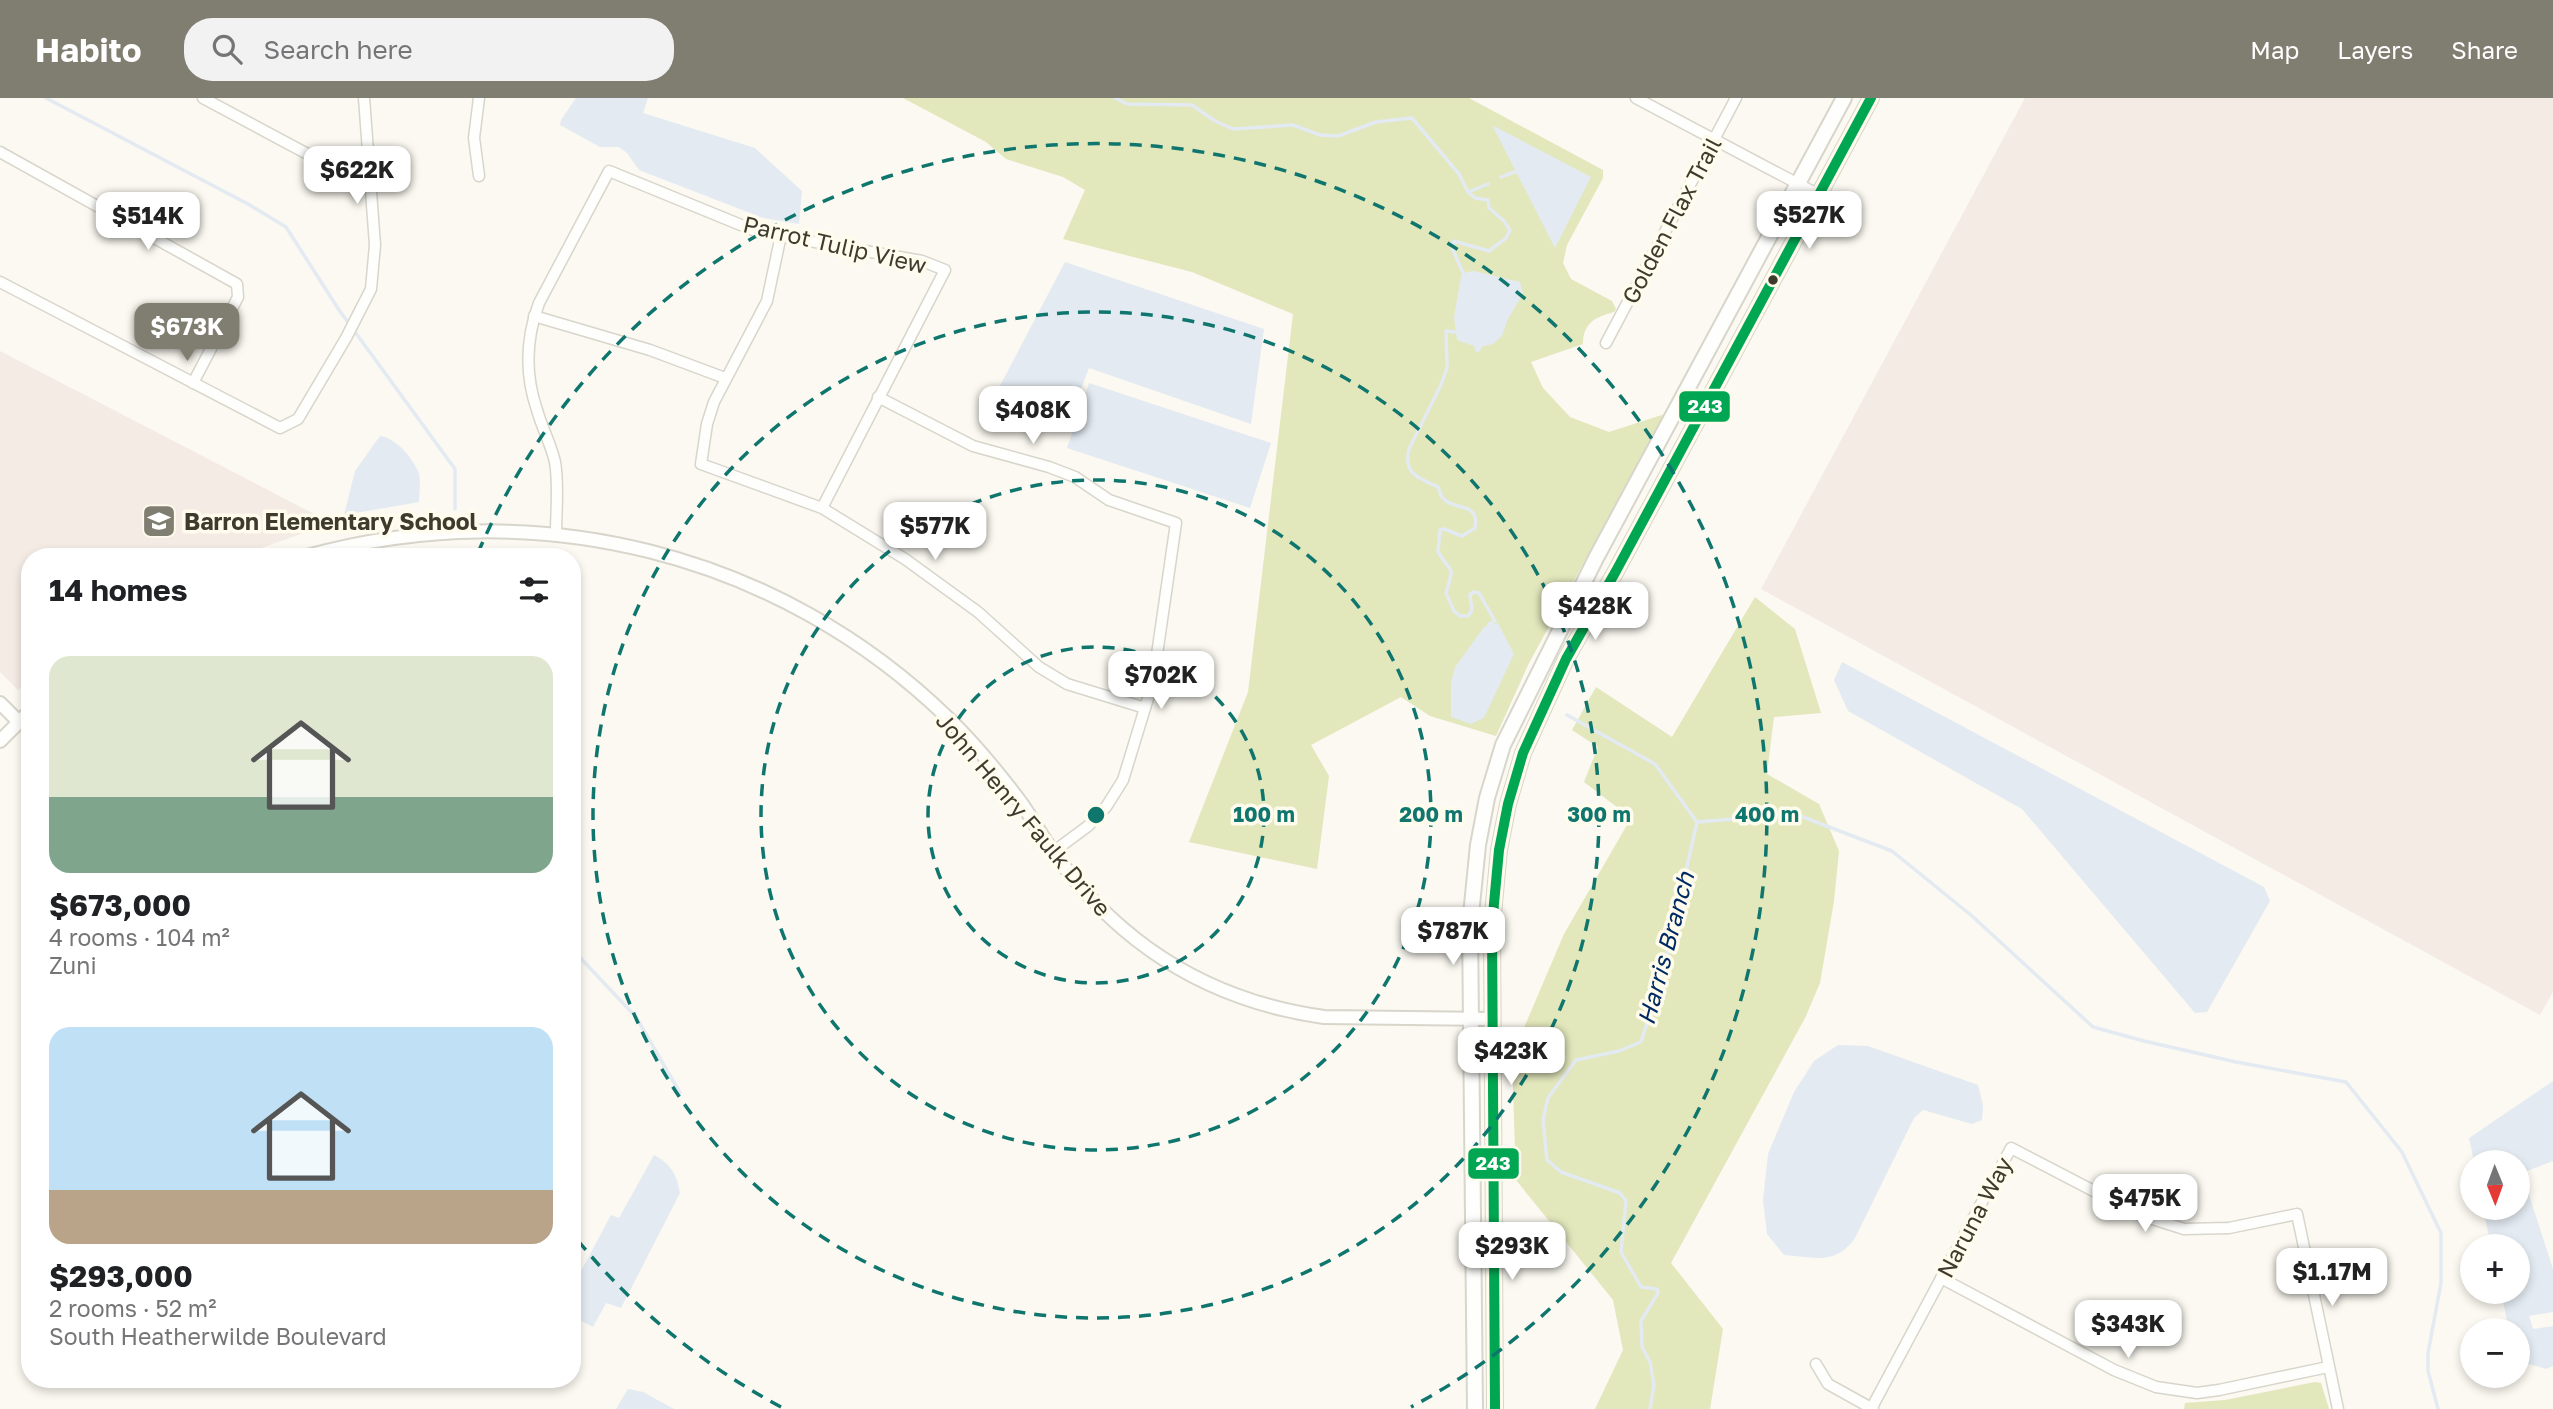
<!DOCTYPE html>
<meta charset="utf-8">
<style>
body{margin:0;font-family:"Golos Text",sans-serif;background:#f2f2f2;color:#202124;height:100vh;display:flex;flex-direction:column;font-size:26px;white-space:nowrap}
*{box-sizing:border-box;margin:0}
p{font-size:23px;color:#757577}
.icon{flex:none;width:38px;height:38px;fill:none;stroke:currentColor;stroke-width:2;stroke-linecap:round;stroke-linejoin:round}
.map{position:relative;flex:1;overflow:hidden}
.side{position:absolute;left:21px;top:450px;width:560px;height:840px;display:flex;flex-direction:column;background:#fff;border-radius:28px;box-shadow:0 4px 10px #0003}
.side>*{flex:none}
.needle{width:46px;rotate:179deg}
.controls{position:absolute;left:2460px;top:1052px;display:grid;gap:14px}
.controls a{display:grid;place-items:center;width:70px;height:70px;border-radius:50%;background:#fff;box-shadow:0 4px 10px #0003;font-size:35px}
.price{position:absolute;translate:-50% -60px;padding:0 16px;border-radius:14px;background:#fff;color:#222;font-size:23px;line-height:46px;filter:drop-shadow(0 2px 4px #0008)}
.price::after{content:'';position:absolute;left:50%;top:42px;width:21px;height:16px;margin-left:-10px;background:inherit;clip-path:polygon(0 0,100% 0,50% 100%)}
.price.current{background:#807d71;color:#fff}
ul{padding:0;list-style:none}
li{display:grid;align-content:center;gap:14px;height:371px;padding:0 28px}
li span{display:grid;place-items:center;height:217px;border-radius:21px;color:#555}
li>.icon{margin-inline-start:auto}
span .icon{width:126px;height:126px;fill:#fffc;stroke-width:1}
li b{font-size:30px}
h2{display:flex;justify-content:space-between;align-items:center;height:84px;padding:0 28px;font-size:30px}
header{display:flex;align-items:center;gap:42px;box-sizing:border-box;height:98px;padding:0 35px;background:#807d71;color:#fff}
header strong{font-size:33px}
nav{display:flex;gap:38px;margin-inline-start:auto;font-size:24px}
.search{width:490px;height:63px;background:#f2f2f2;display:flex;align-items:center;gap:18px;box-sizing:border-box;padding:0 24px;border-radius:28px;color:#757577;font-size:26px}
.map>svg:first-child{display:block}
</style>
<header>
<strong>Habito</strong>
<div class="search"><svg class="icon" aria-label="search" viewBox="0 0 24 24"><circle cx="10" cy="10" r="6"/><path d="M15 15l6 6"/></svg>Search here</div>
<nav><a>Map</a><a>Layers</a><a>Share</a></nav>
</header>
<div class="map">
<svg width="2553" height="1311" viewBox="0 0 2553 1311">
<rect width="100%" height="100%" fill="#fbf9f1"/>
<!-- industrial -->
<g fill="#f4ebe4">
<path d="M 2025,0 L 2553,0 L 2553,894 L 2540,917 L 1761,491 Z"/>
<path d="M 0,253 L 316,417 L 321,429 L 238,458 L 30,458 L 30,583 L 18,592 L 0,574 Z"/>
</g>
<!-- green -->
<g fill="#e2e7bc">
<path d="M 903,0 L 1469,0 L 1603,72 L 1603,80 L 1567,147 L 1563,165 L 1571,181 L 1612,203 L 1616,211 L 1614,214 C 1595,219 1583,225 1583,246 L 1531,264 L 1543,290 L 1570,319 L 1609,334 L 1665,316 L 1529,565 L 1496,638 L 1430,618 L 1401,599 L 1311,647 L 1329,678 L 1317,771 L 1189,744 L 1248,594 L 1293,216 L 1192,174 L 1063,141 L 1085,92 L 1063,79 L 1006,61 L 986,44 Z"/>
<path d="M 1755,499 L 1795,531 L 1821,615 L 1774,619 L 1767,676 L 1819,706 L 1839,753 L 1834,803 L 1820,885 L 1805,920 L 1671,1165 L 1723,1231 L 1710,1311 L 1595,1311 L 1623,1252 L 1613,1202 L 1516,1082 L 1512,958 L 1564,836 L 1631,720 L 1584,684 L 1598,649 L 1572,632 L 1596,589 L 1672,639 Z"/>
<path d="M 2315,1284 L 2321,1285 L 2329,1311 L 2184,1311 L 2185,1305 L 2225,1302 Z"/>
</g>
<!-- water -->
<g fill="#e3eaf1">
<path d="M 576,0 L 648,0 L 643,15 L 755,50 L 802,93 L 799,126 L 763,120 L 639,72 L 627,55 L 619,49 L 600,49 L 560,27 L 561,22 Z"/>
<path d="M 1492,27 L 1591,79 L 1555,150 Z"/>
<path d="M 1065,164 L 1264,231 L 1251,326 L 1089,270 L 1067,328 L 991,305 Z"/>
<path d="M 1474,173 L 1520,184 L 1523,196 L 1508,221 L 1502,238 L 1493,246 L 1483,248 L 1479,254 L 1476,254 L 1474,248 L 1457,242 L 1454,219 L 1461,178 L 1467,174 Z"/>
<path d="M 1089,285 L 1271,345 L 1250,410 L 1067,350 Z"/>
<path d="M 380,338 C 395,339 415,362 419,376 C 421,384 419,396 419,404 L 344,417 L 355,373 Z"/>
<path d="M 1498,525 L 1514,556 L 1484,620 L 1471,626 L 1451,619 L 1451,584 L 1455,569 L 1484,529 Z"/>
<path d="M 1842,564 L 2264,789 L 2270,803 L 2207,914 L 2195,915 L 2022,711 L 1848,613 L 1834,582 Z"/>
<path d="M 1838,947 L 1868,948 L 1978,987 L 1983,1007 L 1982,1022 L 1972,1026 L 1923,1012 L 1914,1020 L 1855,1140 C 1835,1168 1814,1159 1784,1157 L 1767,1136 L 1763,1102 L 1768,1056 L 1794,994 L 1814,963 Z"/>
<path d="M 2553,983 L 2553,1063 L 2522,1075 L 2553,1171 L 2553,1214 L 2529,1218 L 2533,1231 L 2553,1228 L 2553,1268 L 2546,1271 L 2518,1263 L 2518,1232 L 2509,1232 L 2501,1194 L 2518,1194 L 2518,1148 L 2491,1148 L 2483,1110 L 2518,1110 L 2518,1064 L 2474,1064 L 2469,1040 Z"/>
<path d="M 654,1057 C 671,1066 677,1077 680,1095 L 621,1210 L 606,1205 L 593,1229 L 572,1218 L 572,1190 L 611,1117 L 619,1120 Z"/>
<path d="M 628,1291 L 643,1294 L 674,1311 L 616,1311 Z"/>
</g>
<g fill="none" stroke-linecap="round" stroke-linejoin="round">
<!-- stream -->
<g stroke="#e3eaf1" stroke-width="3.5">
<path d="M 46,0 L 248,106 L 286,129 L 339,212 L 455,371 L 455,411"/>
<path d="M 1115,0 L 1127,6 L 1192,7 L 1215,23 L 1233,31 L 1293,27 L 1320,37 L 1338,38 L 1376,24 L 1412,20 L 1459,76 L 1468,94 L 1475,100 L 1488,102 L 1489,110 L 1504,123 L 1510,132 L 1506,140 L 1489,153 L 1454,143 L 1452,150 L 1465,179"/>
<path d="M 1501,79 L 1517,73"/>
<path d="M 1468,94 L 1488,86"/>
<path d="M 1458,232 L 1455,234 L 1446,233 L 1447,270 L 1440,289 L 1409,351 C 1403,378 1420,380 1438,389 C 1439,392 1440,396 1442,399 C 1453,414 1480,402 1475,430 L 1462,438 L 1444,431 L 1440,432 L 1438,454 C 1454,479 1454,466 1446,495 L 1454,513 L 1460,518 L 1468,518 L 1472,512 L 1470,497 L 1474,494 L 1479,495 L 1495,523 L 1489,526 L 1488,532"/>
<path d="M 455,456 L 455,458"/>
<path d="M 1567,617 L 1655,666 L 1697,724"/>
<path d="M 1697,724 L 1795,716 L 1892,753 L 1972,818 L 2093,929 L 2144,943 L 2236,964 L 2346,984 L 2402,1054 L 2441,1135 L 2441,1185 L 2428,1255 L 2428,1273 L 2438,1311"/>
<path d="M 572,851 L 636,919 L 680,995"/>
<path d="M 1650,1311 L 1654,1287 L 1650,1264 L 1642,1249 L 1641,1223 L 1658,1195 L 1657,1191 L 1641,1189 L 1621,1154 L 1626,1103 L 1620,1095 L 1561,1074 L 1547,1062 L 1543,1022 L 1548,1000 L 1576,962 L 1619,953 L 1641,944 L 1663,875 L 1697,724"/>
</g>
<!-- minor casing -->
<g stroke="#d8d5cb" stroke-width="13">
<g id="minor">
<path d="M 203,0 L 343,75 L 370,76"/>
<path d="M 479,0 L 474,40 L 479,78"/>
<path d="M 1636,0 L 1819,97"/>
<path d="M 0,54 L 237,186 L 238,199 L 193,285"/>
<path d="M 781,137 L 767,203 L 714,304 L 707,326 L 701,366 L 822,410 L 905,461 L 978,514 L 1039,569 L 1067,586 L 1145,610"/>
<path d="M 0,184 L 280,330 L 298,321 L 346,240 L 371,191 L 375,147 L 364,0"/>
<path d="M 534,218 L 650,252 L 725,280"/>
<path d="M 1606,245 L 1736,0"/>
<path d="M 878,299 L 973,348 L 1049,369 L 1075,379 L 1109,402 L 1176,425 L 1153,584 L 1123,682 L 1106,709 L 1088,728 L 1053,754"/>
<path d="M 556,436 C 556,412 559,387 555,364 C 551,346 542,330 537,312 C 525,277 526,240 539,205 L 609,73 L 758,134 L 922,163 L 945,172 L 822,410"/>
<path d="M 1941,1180 L 2114,1272 L 2156,1289 L 2197,1295 L 2219,1292 L 2328,1269"/>
<path d="M 1816,1266 L 1828,1286 L 1873,1311"/>
<path d="M 1871,1311 L 2011,1050 L 2140,1117 L 2184,1131 L 2229,1130 L 2297,1116 L 2338,1311"/>
</g>
</g>
<!-- tertiary casing -->
<g stroke="#d8d5cb" stroke-width="16">
<g id="tertiary">
<path d="M 307,458 C 535,395 778,454 949,621 C 971,642 1000,677 1019,702 C 1031,718 1040,736 1052,752 C 1119,847 1209,903 1324,919 L 1493,921"/>
<path d="M 0,605 L 18,623"/>
<path d="M 0,643 L 30,613"/>
</g>
</g>
<!-- secondary casing -->
<g stroke="#d8d5cb" stroke-width="18">
<g id="secondary">
<path d="M 1475,1311 L 1470,827 L 1478,747 L 1487,700 L 1503,647 L 1596,460 L 1844,0"/>
<path d="M 1495,1311 L 1492,827 L 1499,752 L 1508,706 L 1523,655 L 1566,561 L 1616,473 L 1871,0"/>
</g>
</g>
<!-- minor -->
<use href="#minor" stroke="#fefefd" stroke-width="10"/>
<!-- tertiary -->
<use href="#tertiary" stroke="#fefefd" stroke-width="12"/>
<!-- secondary -->
<use href="#secondary" stroke="#fefefd" stroke-width="14"/>
<!-- bus-1 casing -->
<g stroke="#fffbed" stroke-width="16">
<path id="bus-1" d="M 1495,1311 L 1492,827 L 1499,752 L 1508,706 L 1523,655 L 1566,561 L 1616,473 L 1871,0"/>
</g>
<!-- bus-1 -->
<use href="#bus-1" stroke="#00a651" stroke-width="10"/>
</g>
<!-- distance rings -->
<g fill="none" stroke="#0f766e" stroke-width="3.5" stroke-dasharray="12 9">
<circle cx="1096" cy="717" r="168"/>
<circle cx="1096" cy="717" r="335"/>
<circle cx="1096" cy="717" r="503"/>
<path d="M781 1309A671 671 0 0 1 575 1139M478 455A671 671 0 1 1 1411 1309"/>
</g>
<!-- icons -->
<defs>
<g id="school-square" transform="scale(1.75)"><rect x="-9" y="-9" width="18" height="18" rx="4" fill="#807d71" stroke="#fffbed"/><path d="M0-5L7-2L0 1L-7-2ZM-4 1L0 2.5L4 1V4Q0 6-4 4Z" fill="#fff"/></g>
</defs>
<g fill-rule="evenodd">
<use href="#school-square" x="159" y="423"/>
</g>
<!-- markers -->
<circle fill="#3e3a2c" stroke="#fffbed" stroke-width="2.5" cx="1773" cy="182" r="6"/>
<g text-anchor="middle" dominant-baseline="central" stroke-width="7" stroke-linejoin="round" paint-order="stroke">
<!-- street labels -->
<g font-size="23" fill="#3e3a2c" stroke="#fffbed">
<text transform="translate(1671 122) rotate(-62)">Golden Flax Trail</text>
<text transform="translate(835 146) rotate(13)">Parrot Tulip View</text>
<text transform="translate(1024 716) rotate(50)">John Henry Faulk Drive</text>
<text transform="translate(1974 1119) rotate(-62)">Naruna Way</text>
</g>
<!-- poi labels -->
<g font-size="23" font-weight="bold" fill="#3e3a2c" stroke="#fffbed" text-anchor="start">
<text x="184" y="423">Barron Elementary School</text>
</g>
<!-- water labels -->
<g font-size="24" font-style="italic" fill="#002a64" stroke="#fffbed">
<text transform="translate(1665 850) rotate(-75)">Harris Branch</text>
</g>
</g>
<circle cx="1096" cy="717" r="10" fill="#0f766e" stroke="#fffbed" stroke-width="3.5"/>
<g font-size="21" text-anchor="middle" font-weight="bold" fill="#0f766e" stroke="#fffbed" stroke-width="7" stroke-linejoin="round" paint-order="stroke">
<text x="1264" y="724">100 m</text>
<text x="1431" y="724">200 m</text>
<text x="1599" y="724">300 m</text>
<text x="1767" y="724">400 m</text>
</g>
<g stroke="#fffbed" stroke-width="2.5">
<rect x="1678" y="292" width="53" height="33" rx="7" fill="#00a651"/>
<rect x="1467" y="1049" width="53" height="33" rx="7" fill="#00a651"/>
</g>
<g font-size="19" text-anchor="middle" font-weight="bold" fill="#fff">
<text x="1705" y="315">243</text>
<text x="1493" y="1072">243</text>
</g>
</svg>
<div class="controls">
<a><svg class="needle" viewBox="-14 -14 28 28"><path d="M0-13l5 13h-10z" fill="#e53935"/><path d="M0 13l5-13h-10z" fill="#757577"/></svg></a>
<a>+</a>
<a>−</a>
</div>
<b class="price" style="left:357px;top:108px">$622K</b>
<b class="price" style="left:1809px;top:153px">$527K</b>
<b class="price" style="left:148px;top:154px">$514K</b>
<b class="price current" style="left:187px;top:265px">$673K</b>
<b class="price" style="left:1033px;top:348px">$408K</b>
<b class="price" style="left:935px;top:464px">$577K</b>
<b class="price" style="left:1595px;top:544px">$428K</b>
<b class="price" style="left:1161px;top:613px">$702K</b>
<b class="price" style="left:1453px;top:869px">$787K</b>
<b class="price" style="left:1511px;top:989px">$423K</b>
<b class="price" style="left:2145px;top:1136px">$475K</b>
<b class="price" style="left:1512px;top:1184px">$293K</b>
<b class="price" style="left:2332px;top:1210px">$1.17M</b>
<b class="price" style="left:2128px;top:1262px">$343K</b>
<section class="side">
<h2>14 homes<svg class="icon" aria-label="filters" viewBox="0 0 24 24"><path d="M4 7h16M4 17h16"/><circle cx="9" cy="7" r="2"/><circle cx="15" cy="17" r="2"/></svg></h2>
<ul>
<li><span style="background:linear-gradient(#dfe7d0 65%,#7fa58c 0)"><svg class="icon" aria-label="home" viewBox="0 0 24 24"><path d="M3 11l9-7 9 7M6 9v11h12V9"/></svg></span><div><b>$673,000</b><p>4 rooms · 104 m²</p><p>Zuni</p></div></li>
<li><span style="background:linear-gradient(#bfe0f5 75%,#b9a48a 0)"><svg class="icon" aria-label="home" viewBox="0 0 24 24"><path d="M3 11l9-7 9 7M6 9v11h12V9"/></svg></span><div><b>$293,000</b><p>2 rooms · 52 m²</p><p>South Heatherwilde Boulevard</p></div></li>
</ul>
</section>
</div>
